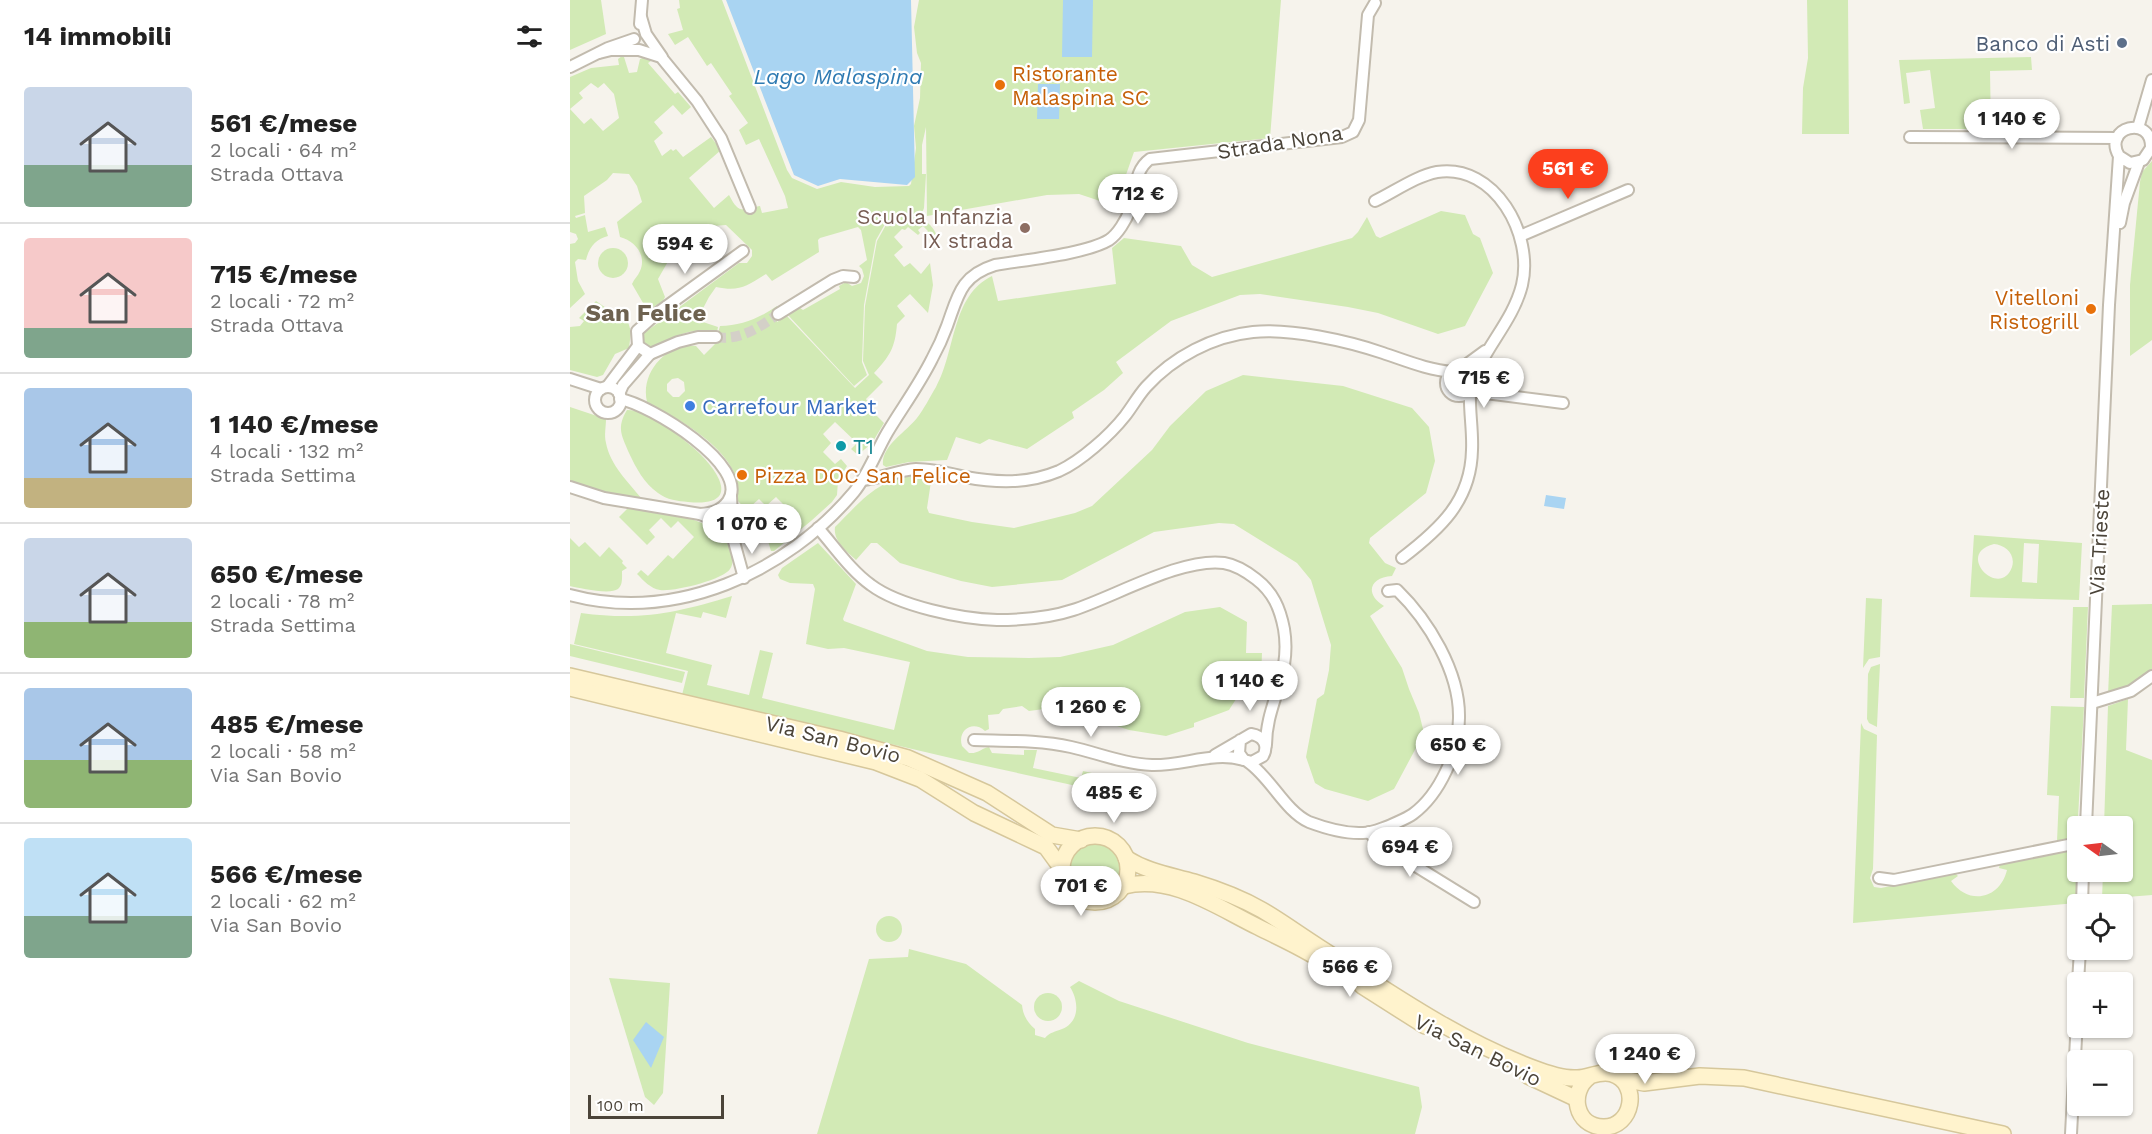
<!DOCTYPE html>
<html lang="it">
<meta charset="utf-8">
<style>
body{margin:0;font-family:"Work Sans",sans-serif;background:#f6f6f6;color:#222;height:100vh;display:flex;flex-direction:column;font-size:22px;white-space:nowrap}
*{box-sizing:border-box;margin:0}
p{font-size:20px;color:#767676}
.icon{flex:none;width:33px;height:33px;fill:none;stroke:currentColor;stroke-width:2;stroke-linecap:round;stroke-linejoin:round}
.map{position:relative;flex:1;overflow:hidden}
.details{display:flex;flex-direction:column;background:#fff;width:570px}
.details>*{flex:none}
.needle{width:39px;rotate:284deg}
.fabs{position:absolute;left:1497px;top:816px;display:grid;gap:12px}
.fabs a{display:grid;place-items:center;width:66px;height:66px;border-radius:6px;background:#fff;box-shadow:0 2px 4px #0004;font-size:30px}
.scale{position:absolute;left:18px;bottom:15px;width:136px;box-sizing:border-box;padding-left:6px;border:3px solid #4b4439;border-top:0;font-size:16px;line-height:21px;white-space:nowrap;color:#4b4439;-webkit-text-stroke:4px #fff;paint-order:stroke}
.price{position:absolute;translate:-50% -51px;padding:0 14px;border-radius:21px;background:#fff;color:#222;font-size:20px;line-height:39px;filter:drop-shadow(0 2px 3px #0008)}
.price::after{content:'';position:absolute;left:50%;top:36px;width:18px;height:14px;margin-left:-9px;background:inherit;clip-path:polygon(0 0,100% 0,50% 100%)}
.price.current{background:#fc3f1d;color:#fff}
ul{padding:0;list-style:none}
li{display:flex;align-items:center;gap:18px;height:150px;padding:0 24px}
li+li{border-top:2px solid #e0e0e0}
li span{display:grid;place-items:center;flex:none;width:168px;height:120px;border-radius:6px;color:#555}
li>.icon{margin-inline-start:auto}
span .icon{width:72px;height:72px;fill:#fffc;stroke-width:1}
li b{font-size:26px}
h2{display:flex;justify-content:space-between;align-items:center;height:72px;padding:0 24px;font-size:26px}
main{display:flex;flex:1;min-height:0}
.map>svg:first-child{display:block}
</style>
<main>
<section class="details">
<h2>14 immobili<svg class="icon" aria-label="filters" viewBox="0 0 24 24"><path d="M4 7h16M4 17h16"/><circle cx="9" cy="7" r="2"/><circle cx="15" cy="17" r="2"/></svg></h2>
<ul>
<li><span style="background:linear-gradient(#c9d6e8 65%,#7fa58c 0)"><svg class="icon" aria-label="home" viewBox="0 0 24 24"><path d="M3 11l9-7 9 7M6 9v11h12V9"/></svg></span><div><b>561 €/mese</b><p>2 locali · 64 m²</p><p>Strada Ottava</p></div></li>
<li><span style="background:linear-gradient(#f6c9c9 75%,#7fa58c 0)"><svg class="icon" aria-label="home" viewBox="0 0 24 24"><path d="M3 11l9-7 9 7M6 9v11h12V9"/></svg></span><div><b>715 €/mese</b><p>2 locali · 72 m²</p><p>Strada Ottava</p></div></li>
<li><span style="background:linear-gradient(#a9c7e8 75%,#c2b280 0)"><svg class="icon" aria-label="home" viewBox="0 0 24 24"><path d="M3 11l9-7 9 7M6 9v11h12V9"/></svg></span><div><b>1 140 €/mese</b><p>4 locali · 132 m²</p><p>Strada Settima</p></div></li>
<li><span style="background:linear-gradient(#c9d6e8 70%,#8fb573 0)"><svg class="icon" aria-label="home" viewBox="0 0 24 24"><path d="M3 11l9-7 9 7M6 9v11h12V9"/></svg></span><div><b>650 €/mese</b><p>2 locali · 78 m²</p><p>Strada Settima</p></div></li>
<li><span style="background:linear-gradient(#a9c7e8 60%,#8fb573 0)"><svg class="icon" aria-label="home" viewBox="0 0 24 24"><path d="M3 11l9-7 9 7M6 9v11h12V9"/></svg></span><div><b>485 €/mese</b><p>2 locali · 58 m²</p><p>Via San Bovio</p></div></li>
<li><span style="background:linear-gradient(#bfe0f5 65%,#7fa58c 0)"><svg class="icon" aria-label="home" viewBox="0 0 24 24"><path d="M3 11l9-7 9 7M6 9v11h12V9"/></svg></span><div><b>566 €/mese</b><p>2 locali · 62 m²</p><p>Via San Bovio</p></div></li>
</ul>
</section>
<div class="map">
<svg width="1582" height="1134" viewBox="0 0 1582 1134">
<rect width="100%" height="100%" fill="#f6f3ec"/>
<!-- green -->
<g fill="#d2eab5" fill-rule="evenodd">
<path d="M 0,0 L 31,0 L 36,34 L 0,50 Z"/>
<path d="M 109,0 L 152,0 L 217,170 L 222,178 L 247,189 L 271,182 L 305,187 L 339,186 L 341,184 L 346,148 L 344,126 L 350,98 L 351,63 L 347,53 L 344,27 L 349,0 L 711,0 L 700,138 L 564,152 L 545,206 L 509,194 L 477,195 L 357,216 L 356,127 L 352,145 L 352,174 L 356,174 L 354,208 L 351,216 L 340,213 L 328,214 L 315,224 L 306,240 L 294,305 L 292,362 L 297,375 L 284,386 L 217,314 L 230,308 L 233,310 L 270,289 L 269,286 L 276,282 L 282,286 L 291,283 L 294,276 L 292,269 L 289,266 L 297,260 L 291,230 L 288,227 L 250,238 L 248,240 L 249,252 L 202,281 L 196,274 C 176,286 170,292 146,287 L 139,297 L 127,320 L 148,327 L 147,332 C 117,328 107,334 83,352 L 71,342 L 73,334 L 169,263 L 177,263 L 182,256 L 182,250 L 156,225 L 143,226 L 104,251 L 88,279 L 95,297 L 93,301 L 80,309 L 76,308 L 62,284 C 64,279 68,276 70,271 C 77,255 65,241 50,237 L 47,222 L 72,202 L 67,186 L 59,174 L 43,173 L 37,180 L 14,196 L 15,213 L 5,216 L 6,218 L 15,215 L 18,232 L 35,227 L 38,236 C 26,239 19,247 16,260 L 8,259 L 5,262 L 8,281 L 15,294 L 0,308 L 0,244 L 5,243 L 8,239 L 6,234 L 0,232 L 0,77 L 21,68 L 49,65 L 48,59 L 52,56 L 54,57 L 59,73 L 67,72 L 70,59 L 75,57 L 81,61 L 78,63 L 105,94 L 108,92 L 121,107 L 112,115 L 103,105 L 84,122 L 93,133 L 84,141 L 92,156 L 101,149 L 103,151 L 106,149 L 113,157 L 141,137 L 151,150 L 119,178 L 144,208 L 159,195 C 169,214 171,210 190,206 L 192,213 L 218,208 L 215,196 L 189,139 L 176,145 L 169,130 L 178,123 L 159,96 L 162,94 L 141,63 L 137,66 L 118,37 L 105,45 L 98,34 L 113,30 L 107,9 L 110,8 ZM 21,83 L 28,88 L 34,83 L 44,94 L 49,118 L 33,131 L 21,118 L 14,124 L 0,109 L 13,98 L 9,93 Z"/>
<path d="M 1237,0 L 1278,0 L 1279,134 L 1232,134 L 1233,88 L 1238,58 Z"/>
<path d="M 1461,57 L 1462,70 L 1420,71 L 1421,129 L 1353,129 L 1350,110 L 1365,108 L 1360,70 L 1336,73 L 1340,103 L 1334,104 L 1329,60 Z"/>
<path d="M 1582,161 L 1582,340 L 1560,356 L 1560,285 L 1570,182 L 1572,172 Z"/>
<path d="M 871,211 L 895,215 L 903,234 L 910,238 L 923,273 L 895,326 L 868,334 L 808,313 L 778,307 L 690,294 L 670,295 L 601,321 L 546,362 L 553,373 L 534,390 L 502,412 L 504,418 L 457,449 L 419,439 L 410,444 L 386,437 L 377,460 L 339,462 L 316,467 L 313,465 C 311,446 336,432 347,418 C 354,409 360,397 366,387 C 386,351 381,296 422,276 L 428,301 L 546,284 L 542,248 L 554,238 L 611,246 L 622,265 L 642,277 L 782,238 L 788,232 L 797,217 L 806,236 L 810,238 Z"/>
<path d="M 340,214 C 357,219 367,228 369,245 L 357,234 L 358,231 L 353,226 L 348,230 L 350,233 L 348,235 L 338,227 L 335,230 L 332,229 L 324,237 L 333,247 L 324,255 L 334,267 L 340,263 L 351,274 L 360,263 L 363,285 L 358,313 L 340,294 L 327,306 L 335,316 L 327,324 C 325,348 320,356 304,373 L 313,382 L 296,399 L 305,414 L 314,423 L 302,443 L 288,455 L 281,449 L 287,443 L 265,422 L 253,434 L 261,443 L 253,452 L 265,464 L 271,459 L 277,466 L 268,481 L 267,495 L 262,502 L 241,521 L 204,551 L 201,551 L 198,541 L 212,526 L 206,520 L 217,508 L 206,497 L 196,506 L 189,499 L 180,507 L 184,512 L 181,515 L 167,500 C 177,455 110,420 77,402 C 70,373 96,343 126,346 L 134,355 L 145,344 L 150,326 C 171,326 190,318 207,306 L 207,322 L 217,316 L 285,388 L 299,375 L 293,361 L 295,306 L 307,241 L 316,225 L 328,215 ZM 108,378 L 114,382 L 115,391 L 109,397 L 103,397 L 97,391 L 97,384 L 102,379 Z"/>
<circle cx="43" cy="263" r="15"/>
<path d="M 26,301 L 39,310 L 57,318 L 61,332 L 59,348 L 45,354 L 33,375 L 27,377 L 0,370 L 0,327 L 10,326 L 14,321 L 9,318 Z"/>
<path d="M 673,375 L 773,386 L 842,408 L 859,427 L 865,461 L 856,493 L 800,538 L 799,543 L 815,563 L 826,568 L 822,576 C 800,577 794,594 814,606 L 800,616 L 832,668 L 839,689 L 849,713 L 854,733 L 824,789 L 798,801 L 755,789 L 745,783 L 736,757 L 747,699 L 754,694 L 759,670 L 761,645 L 741,580 L 727,563 L 664,524 L 649,523 L 584,532 L 492,580 L 422,587 L 391,581 L 330,563 L 307,543 L 301,543 L 286,560 C 276,551 263,541 265,527 C 298,494 312,474 362,475 L 357,508 L 359,513 L 402,522 L 444,528 L 505,513 L 522,506 L 582,450 L 600,426 L 636,391 Z"/>
<path d="M 0,407 L 36,419 C 36,427 34,435 36,443 C 40,465 59,483 72,499 L 43,497 L 0,483 Z"/>
<path d="M 57,410 C 81,410 103,431 120,445 C 145,465 177,508 118,502 C 108,501 97,500 88,493 C 74,483 66,468 59,453 C 52,436 46,428 57,410 Z"/>
<path d="M 59,507 C 86,512 116,514 141,527 C 153,533 169,556 160,569 C 153,580 103,592 90,590 C 81,589 73,580 67,574 L 71,570 L 78,576 L 98,555 L 103,559 L 124,537 L 108,521 L 101,528 L 91,518 L 79,530 L 85,537 L 77,545 L 49,517 Z"/>
<path d="M 1404,535 L 1512,543 L 1509,600 L 1400,597 ZM 1454,543 L 1469,544 L 1467,583 L 1452,582 ZM 1424,544 C 1435,545 1446,554 1442,567 C 1430,600 1384,554 1424,544 Z"/>
<path d="M 0,538 L 9,547 L 15,542 L 30,557 L 39,547 L 53,561 L 52,563 L 57,568 L 52,571 C 52,577 53,585 48,589 C 40,595 9,588 0,586 Z"/>
<path d="M 248,543 L 286,584 L 273,619 L 274,621 L 357,651 L 398,657 L 459,658 L 490,657 L 543,645 L 615,612 L 650,607 L 677,622 L 676,653 L 692,653 L 691,680 L 681,676 L 659,710 L 624,723 L 624,727 L 596,736 L 559,730 L 489,707 L 459,711 L 452,706 L 433,709 L 429,714 L 418,715 L 419,729 L 415,731 C 403,720 387,730 392,746 L 399,753 C 408,754 412,748 419,747 L 422,753 L 454,755 L 454,750 L 467,750 L 463,768 L 511,778 L 513,771 L 540,777 L 539,786 L 560,790 L 559,795 L 534,792 L 402,763 L 112,695 L 118,671 L 4,644 L 11,613 C 71,621 106,613 162,596 L 156,618 L 133,612 L 131,618 L 106,613 L 96,653 L 142,665 L 137,685 L 179,695 L 190,650 L 203,653 L 192,698 L 324,730 L 340,662 L 274,648 L 258,649 L 236,644 L 245,589 L 243,584 L 220,583 L 210,579 L 208,575 L 212,568 Z"/>
<path d="M 1296,598 L 1312,599 L 1310,657 L 1299,659 L 1293,668 Z"/>
<path d="M 1582,604 L 1582,669 L 1562,685 L 1538,695 L 1542,605 Z"/>
<path d="M 1503,607 L 1518,607 L 1514,698 L 1500,698 Z"/>
<path d="M 0,644 L 115,672 L 112,683 L 0,656 Z"/>
<path d="M 1310,664 L 1307,726 L 1307,727 L 1299,723 L 1297,719 L 1298,674 L 1301,667 Z"/>
<path d="M 1558,699 L 1556,750 L 1582,760 L 1582,895 L 1532,899 L 1533,872 L 1552,872 L 1552,826 L 1534,826 L 1538,706 Z"/>
<path d="M 1481,706 L 1514,707 L 1507,837 L 1487,841 L 1489,796 L 1477,795 Z"/>
<path d="M 1291,723 L 1294,729 L 1307,735 L 1303,869 L 1300,878 L 1304,887 L 1311,888 L 1385,873 L 1388,876 L 1381,881 C 1399,906 1430,899 1437,870 L 1429,868 L 1430,864 L 1507,848 L 1506,903 L 1283,923 Z"/>
<circle cx="525" cy="869" r="28"/>
<circle cx="319" cy="929" r="13"/>
<path d="M 339,949 L 396,964 L 452,1005 C 453,1015 457,1022 465,1029 L 465,1035 L 475,1038 C 480,1032 485,1032 492,1029 C 510,1022 509,1001 500,987 L 509,981 L 549,1001 L 678,1043 L 849,1087 L 852,1107 L 845,1134 L 247,1134 L 299,959 L 338,957 Z"/>
<path d="M 39,978 L 100,983 L 93,1093 L 84,1105 L 75,1097 Z"/>
<circle cx="478" cy="1007" r="14"/>
</g>
<!-- water -->
<g fill="#a9d4f2">
<path d="M 156,0 L 341,0 L 345,177 L 337,185 L 270,179 L 248,186 L 224,175 Z"/>
<path d="M 493,0 L 523,0 L 522,57 L 492,57 Z"/>
<path d="M 468,84 L 490,84 L 489,119 L 467,119 Z"/>
<path d="M 976,495 L 996,498 L 994,509 L 974,506 Z"/>
<path d="M 76,1022 L 94,1037 L 81,1068 L 63,1040 Z"/>
</g>
<g fill="none" stroke-linecap="round" stroke-linejoin="round">
<!-- street-tunnel -->
<path stroke="#d4d0c8" stroke-width="10" stroke-dasharray="10 5" stroke-linecap="butt" d="M 146,337 C 170,341 190,327 208,314"/>
<!-- street casing -->
<g stroke="#c2bbae" stroke-width="14">
<g id="street">
<path d="M 71,17 L 76,34 L 92,57"/>
<path d="M 70,24 L 72,0"/>
<path d="M 29,53 L 41,50 L 69,50 L 91,57 L 127,101 L 151,138 L 180,208"/>
<path d="M 0,67 L 38,48 L 64,39"/>
<path d="M 1568,128 L 1582,80"/>
<path d="M 1340,137 L 1547,138"/>
<path d="M 805,201 C 824,192 846,176 867,172 C 925,163 964,235 952,285 C 943,321 915,347 902,382"/>
<path d="M 1550,223 L 1554,203 L 1569,162"/>
<path d="M 950,236 L 1058,190"/>
<path d="M 208,314 L 263,280 L 273,276 L 284,277"/>
<path d="M 80,354 L 68,346 L 67,331 L 86,314 L 173,251"/>
<circle cx="889" cy="383" r="13"/>
<path d="M 889,370 L 915,351"/>
<path d="M 0,379 L 31,389"/>
<path d="M 37,387 L 68,346"/>
<circle cx="38" cy="400" r="13"/>
<path d="M 49,394 L 53,385 L 80,354 L 108,342 L 128,337 L 146,337"/>
<path d="M 50,399 C 79,404 182,466 158,501 C 151,511 142,513 130,514"/>
<path d="M 292,480 C 310,479 328,470 346,469 C 363,469 378,473 395,477 C 427,483 458,484 489,471 C 511,461 540,435 555,416 C 562,407 568,396 576,387 C 603,357 643,336 683,332 C 720,328 778,341 813,353 C 837,361 858,370 883,372"/>
<path d="M 0,487 L 34,498 L 130,514 L 145,520 L 163,538"/>
<path d="M 161,496 L 163,538 L 174,578"/>
<path d="M 248,528 C 265,547 280,570 301,585 C 329,606 391,619 427,620 C 452,620 479,618 503,610 C 544,597 612,557 654,563 C 666,565 677,572 686,579 C 703,592 710,608 714,629 C 722,676 696,703 696,745"/>
<path d="M 832,558 C 870,529 901,501 902,450 C 903,430 899,411 900,391 L 993,403"/>
<path d="M 0,595 C 105,623 216,573 284,492 C 298,475 306,452 317,433 C 332,408 349,385 362,359 C 368,348 373,337 377,326 C 388,296 390,276 425,265 C 453,260 516,254 539,240 C 548,234 556,220 560,210 C 567,193 563,171 580,159 L 772,137 L 783,132 L 789,120 L 798,15 L 805,3"/>
<path d="M 1522,703 L 1561,691 L 1582,676"/>
<path d="M 404,740 C 436,741 469,740 501,747 C 528,753 554,764 582,765 C 613,766 644,751 674,760"/>
<path d="M 645,755 L 681,734 C 693,736 699,745 693,756 L 682,762 L 674,760 L 669,753 L 670,740"/>
<path d="M 678,762 C 701,778 715,811 739,822 C 755,828 775,834 793,833 C 802,833 810,829 819,826 C 827,822 836,819 843,814 C 870,794 889,751 889,718 C 890,672 858,620 827,590 L 818,591"/>
<path d="M 1516,826 L 1539,305 L 1549,156 C 1532,127 1582,114 1581,148 L 1573,160 L 1560,163 L 1549,156"/>
<path d="M 799,832 L 810,844 L 904,902"/>
<path d="M 1309,878 L 1324,880 L 1508,843"/>
<path d="M 1512,904 L 1513,872"/>
<path d="M 1508,982 L 1510,950"/>
<path d="M 1501,1134 L 1508,1000"/>
</g>
</g>
<!-- secondary casing -->
<g stroke="#d6c79b" stroke-width="18">
<g id="secondary">
<path d="M 0,676 L 269,739 L 338,758 L 417,793 L 482,835 L 511,840"/>
<path d="M 0,688 L 306,762 L 350,779 L 404,813 L 476,847 L 492,869"/>
<circle cx="525" cy="869" r="33"/>
<path d="M 556,858 C 578,872 600,875 624,882 C 647,889 671,898 692,910 C 711,921 730,935 749,947 C 818,991 886,1039 963,1068 C 976,1073 993,1079 1007,1078 C 1019,1078 1030,1070 1042,1074 C 1071,1083 1063,1128 1033,1127 C 1005,1126 999,1092 1019,1077"/>
<path d="M 554,886 C 601,874 647,907 688,927 C 710,938 733,948 754,962"/>
<path d="M 792,986 L 855,1026"/>
<path d="M 958,1076 L 1007,1099"/>
<path d="M 1052,1079 L 1074,1083 L 1130,1076 L 1174,1078 L 1433,1134"/>
</g>
</g>
<!-- street -->
<use href="#street" stroke="#fff" stroke-width="10"/>
<!-- secondary -->
<use href="#secondary" stroke="#fff3cd" stroke-width="15"/>
</g>
<!-- markers -->
<circle fill="#5c6f8a" stroke="#fff" stroke-width="2" cx="1552" cy="43" r="6"/>
<g fill="#e8710a" stroke="#fff" stroke-width="2">
<circle cx="430" cy="85" r="6"/>
<circle cx="1521" cy="309" r="6"/>
<circle cx="172" cy="475" r="6"/>
</g>
<circle fill="#8d6e63" stroke="#fff" stroke-width="2" cx="455" cy="228" r="6"/>
<circle fill="#3f7fe0" stroke="#fff" stroke-width="2" cx="120" cy="406" r="6"/>
<circle fill="#0f9aa8" stroke="#fff" stroke-width="2" cx="271" cy="446" r="6"/>
<g text-anchor="middle" dominant-baseline="central" stroke-width="4.5" stroke-linejoin="round" paint-order="stroke">
<!-- service labels -->
<g font-size="21" fill="#4e5e75" stroke="#fff" text-anchor="end">
<text x="1540" y="43">Banco di Asti</text>
</g>
<!-- food labels -->
<g font-size="21" fill="#c56008" stroke="#fff" text-anchor="start">
<text x="442" y="73">Ristorante<tspan x="442" dy="24">Malaspina SC</tspan></text>
<text x="1509" y="297" text-anchor="end">Vitelloni<tspan x="1509" dy="24">Ristogrill</tspan></text>
<text x="184" y="475">Pizza DOC San Felice</text>
</g>
<!-- street labels -->
<g font-size="21" fill="#4b4439" stroke="#fff">
<text transform="translate(710 142) rotate(-9)">Strada Nona</text>
<text transform="translate(1529 542) rotate(-87)">Via Trieste</text>
<text transform="translate(263 739) rotate(14)">Via San Bovio</text>
<text transform="translate(908 1050) rotate(26)">Via San Bovio</text>
</g>
<!-- education labels -->
<g font-size="21" fill="#785e54" stroke="#fff" text-anchor="end">
<text x="443" y="216">Scuola Infanzia<tspan x="443" dy="24">IX strada</tspan></text>
</g>
<!-- shop labels -->
<g font-size="21" fill="#366cbe" stroke="#fff" text-anchor="start">
<text x="132" y="406">Carrefour Market</text>
</g>
<!-- culture labels -->
<g font-size="21" fill="#0d838f" stroke="#fff" text-anchor="start">
<text x="283" y="446">T1</text>
</g>
<!-- water labels -->
<g font-size="22" font-style="italic" fill="#2e7ab2" stroke="#fff">
<text x="268" y="76">Lago Malaspina</text>
</g>
<!-- quarter labels -->
<g font-size="24" font-weight="bold" fill="#6e6250" stroke="#fff">
<text x="76" y="313">San Felice</text>
</g>
</g>
</svg>
<div class="fabs">
<a><svg class="needle" viewBox="-14 -14 28 28"><path d="M0-13l5 13h-10z" fill="#e53935"/><path d="M0 13l5-13h-10z" fill="#767676"/></svg></a>
<a><svg class="icon" aria-label="locate" viewBox="0 0 24 24"><circle cx="12" cy="12" r="6"/><path d="M12 2v4M12 18v4M2 12h4M18 12h4"/></svg></a>
<a>+</a>
<a>−</a>
</div>
<div class="scale">100 m</div>
<b class="price" style="left:1442px;top:150px">1 140 €</b>
<b class="price current" style="left:998px;top:200px">561 €</b>
<b class="price" style="left:568px;top:225px">712 €</b>
<b class="price" style="left:115px;top:275px">594 €</b>
<b class="price" style="left:914px;top:409px">715 €</b>
<b class="price" style="left:182px;top:555px">1 070 €</b>
<b class="price" style="left:680px;top:712px">1 140 €</b>
<b class="price" style="left:521px;top:738px">1 260 €</b>
<b class="price" style="left:888px;top:776px">650 €</b>
<b class="price" style="left:544px;top:824px">485 €</b>
<b class="price" style="left:840px;top:878px">694 €</b>
<b class="price" style="left:511px;top:917px">701 €</b>
<b class="price" style="left:780px;top:998px">566 €</b>
<b class="price" style="left:1075px;top:1085px">1 240 €</b>
</div>
</main>
